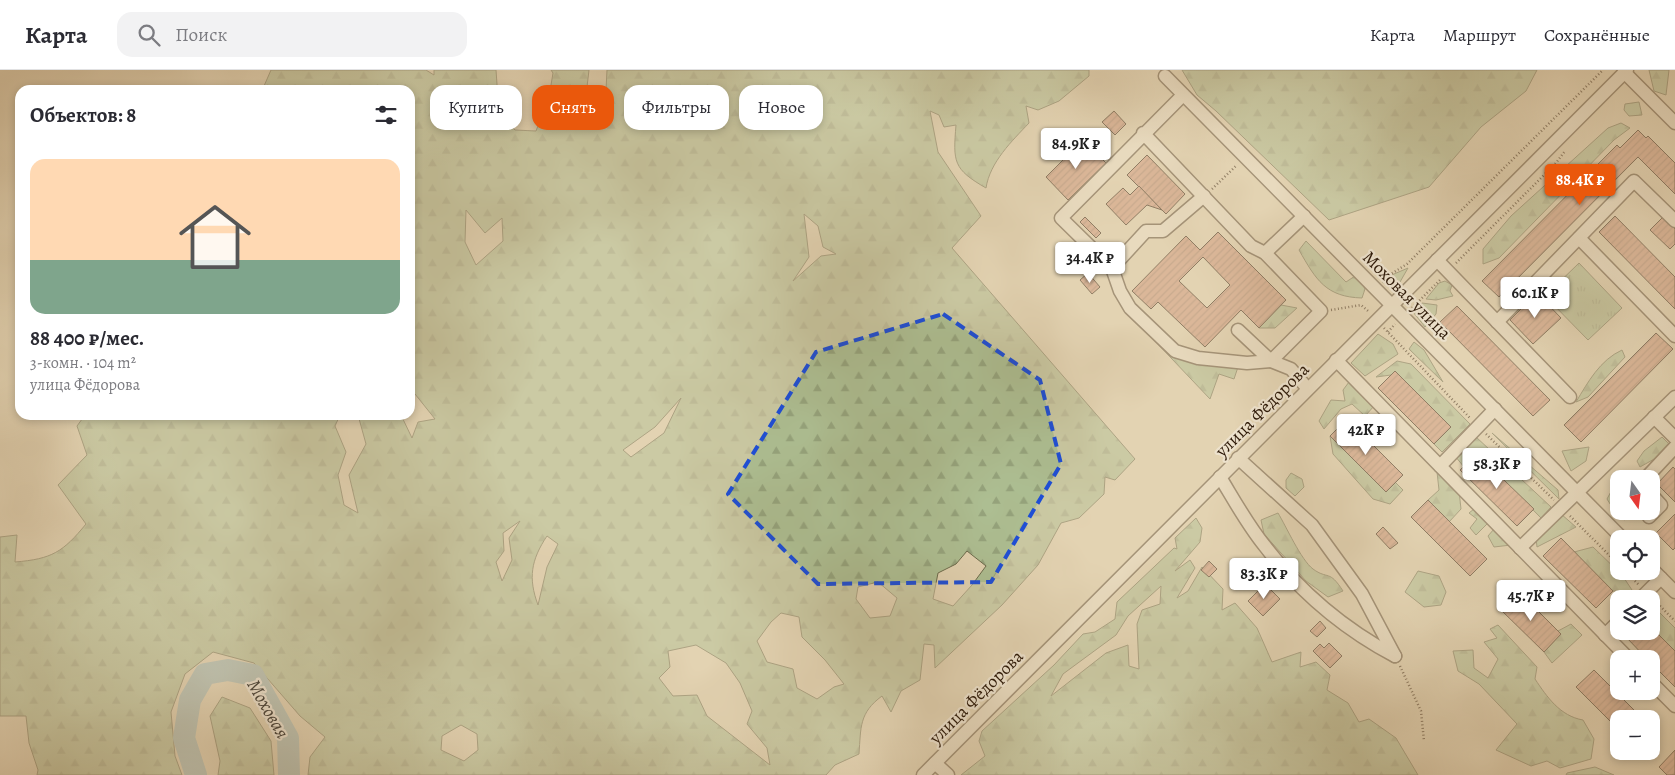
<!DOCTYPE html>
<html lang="ru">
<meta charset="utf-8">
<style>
body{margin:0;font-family:Alegreya,serif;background:#f2f2f3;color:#2b2b33;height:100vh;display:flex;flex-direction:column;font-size:19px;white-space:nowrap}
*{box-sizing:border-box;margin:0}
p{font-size:16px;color:#7c7c81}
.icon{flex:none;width:28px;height:28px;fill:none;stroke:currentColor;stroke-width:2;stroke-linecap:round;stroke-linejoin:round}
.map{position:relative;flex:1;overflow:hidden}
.sheet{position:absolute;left:15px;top:15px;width:400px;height:335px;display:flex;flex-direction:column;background:#fff;border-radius:15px;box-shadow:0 2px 8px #0003}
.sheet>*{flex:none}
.guide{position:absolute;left:430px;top:15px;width:475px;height:45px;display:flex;gap:10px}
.needle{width:32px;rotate:166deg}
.tools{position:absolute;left:1610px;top:400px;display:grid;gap:10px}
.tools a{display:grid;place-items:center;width:50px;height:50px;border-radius:10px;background:#fff;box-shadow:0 2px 8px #0003;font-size:25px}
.price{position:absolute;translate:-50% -42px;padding:0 11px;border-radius:5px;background:#fff;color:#222;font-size:16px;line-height:32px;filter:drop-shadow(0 1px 2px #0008)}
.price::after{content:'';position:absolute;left:50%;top:30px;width:15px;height:11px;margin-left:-8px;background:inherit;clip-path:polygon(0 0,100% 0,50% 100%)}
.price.current{background:#ea580c;color:#fff}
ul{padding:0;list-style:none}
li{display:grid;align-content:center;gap:10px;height:265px;padding:0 15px}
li+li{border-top:1px solid #e1e1e2}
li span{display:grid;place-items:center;height:155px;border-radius:15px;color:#555}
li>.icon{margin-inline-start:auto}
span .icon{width:90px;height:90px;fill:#fffc;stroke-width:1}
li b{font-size:21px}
h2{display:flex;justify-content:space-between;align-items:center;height:60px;padding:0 15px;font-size:21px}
.pill{padding:0 18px;border-radius:15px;background:#fff;box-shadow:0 2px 8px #0003;font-size:18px;line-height:45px}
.pill.current{background:#ea580c;color:#fff}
header{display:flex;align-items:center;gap:30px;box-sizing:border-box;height:70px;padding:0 25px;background:#fff;border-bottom:1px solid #e1e1e2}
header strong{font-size:24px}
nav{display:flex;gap:28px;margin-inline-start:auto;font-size:18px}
.search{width:350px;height:45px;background:#f2f2f3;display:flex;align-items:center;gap:12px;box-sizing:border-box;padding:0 18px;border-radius:15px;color:#7c7c81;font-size:19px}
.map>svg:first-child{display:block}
</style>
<header>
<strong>Карта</strong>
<div class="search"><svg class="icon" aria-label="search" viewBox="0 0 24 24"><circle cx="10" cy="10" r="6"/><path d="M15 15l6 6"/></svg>Поиск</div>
<nav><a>Карта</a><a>Маршрут</a><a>Сохранённые</a></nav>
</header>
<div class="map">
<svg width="1675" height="705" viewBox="0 0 1675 705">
<defs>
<pattern id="grass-tufts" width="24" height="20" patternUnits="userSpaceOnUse" patternTransform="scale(1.25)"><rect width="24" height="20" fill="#adbe92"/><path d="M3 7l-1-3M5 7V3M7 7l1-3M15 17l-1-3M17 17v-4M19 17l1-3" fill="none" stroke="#95a37c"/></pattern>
<pattern id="forest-firs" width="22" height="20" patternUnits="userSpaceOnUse" patternTransform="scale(1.25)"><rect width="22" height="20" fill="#adbe92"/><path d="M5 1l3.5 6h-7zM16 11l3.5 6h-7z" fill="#95a37c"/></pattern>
<pattern id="building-hatch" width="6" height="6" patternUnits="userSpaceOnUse" patternTransform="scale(1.25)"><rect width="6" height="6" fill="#d0967b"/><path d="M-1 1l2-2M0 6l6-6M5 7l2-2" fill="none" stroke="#a97963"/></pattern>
</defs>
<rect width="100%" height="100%" fill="#e3d3b2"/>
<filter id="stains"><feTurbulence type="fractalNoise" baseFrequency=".004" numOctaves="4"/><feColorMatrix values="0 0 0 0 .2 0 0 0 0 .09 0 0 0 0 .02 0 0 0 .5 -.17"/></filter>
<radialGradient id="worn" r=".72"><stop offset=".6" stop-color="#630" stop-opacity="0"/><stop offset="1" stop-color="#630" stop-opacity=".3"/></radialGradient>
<!-- grass -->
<path fill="url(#grass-tufts)" stroke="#6c6b4c" d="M 1579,193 L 1622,238 L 1588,270 L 1545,226 Z"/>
<!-- forest -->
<g fill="url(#forest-firs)" stroke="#6c6b4c" fill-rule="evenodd">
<path d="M 271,0 L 426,0 L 434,5 L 434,0 L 496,0 L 499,43 L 515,60 L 536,61 L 549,27 L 553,3 L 551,0 L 589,0 L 583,51 L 606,20 L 607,0 L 1089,0 L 1089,6 L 1059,31 L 1038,40 L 1026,36 L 1029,53 C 1012,71 990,92 986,118 C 953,99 953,92 956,55 L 944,57 L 939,45 L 930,41 L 938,82 L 981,146 L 952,178 L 1135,389 L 1115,410 L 1105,407 L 1104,424 L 1079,448 L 1061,453 L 1038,495 L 1002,535 L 935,598 L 934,575 L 924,574 L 920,610 L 901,621 L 891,642 L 882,626 C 859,643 861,657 859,684 L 835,695 L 826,705 L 308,705 L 310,687 L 325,667 L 300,646 L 254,593 L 213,582 L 185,604 L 171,642 L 175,686 L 182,705 L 37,705 L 38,700 L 29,673 L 26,646 L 0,646 L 0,467 L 17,465 L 15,492 C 52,489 63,482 86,454 L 58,415 L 87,385 L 77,356 L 85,345 L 340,345 L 335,356 L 346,382 L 338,405 L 344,435 L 358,443 L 349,405 L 366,374 L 358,345 L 401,345 L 412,368 L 418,352 L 435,349 L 415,324 L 410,328 L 410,20 L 259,20 L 264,16 ZM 466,140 L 485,163 L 502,148 L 503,171 L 476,195 L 465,172 ZM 804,144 L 818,156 L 823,177 L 836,184 L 821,186 L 793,211 L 809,187 ZM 681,328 L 664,363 L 631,387 L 623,380 L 655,357 ZM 520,451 L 509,468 L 512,490 L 502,511 L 496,492 L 504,481 L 503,463 ZM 547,466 L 558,474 L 547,497 L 538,535 C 528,508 531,490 547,466 ZM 967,481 L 986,496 L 972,515 L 953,536 L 933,529 L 938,503 L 956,494 ZM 878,512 L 897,528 L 890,546 L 870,548 L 856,529 L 858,517 ZM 781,543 L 799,547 L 802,567 L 825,590 L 844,614 L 834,617 L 817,629 L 797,618 L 793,599 L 767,592 L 757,571 L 771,552 ZM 696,575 L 726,593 L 740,613 L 752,641 L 747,654 L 767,678 L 770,695 L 707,646 L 697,625 L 673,626 L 659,608 L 670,597 L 668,581 ZM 461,655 L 477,664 L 478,680 L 464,691 L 441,680 L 442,666 Z"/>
<path d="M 1182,0 L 1537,0 L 1526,21 L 1481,57 L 1429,117 L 1329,150 L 1216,41 L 1197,25 Z"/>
<path d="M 1649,0 L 1669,0 L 1666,25 L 1654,21 Z"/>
<path d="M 1639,32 L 1642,45 L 1629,46 L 1624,40 L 1625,34 Z"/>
<path d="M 1621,53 L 1630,58 L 1614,70 L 1499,188 L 1483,194 L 1483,179 L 1511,146 L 1608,58 Z"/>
<path d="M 1306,171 L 1346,212 L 1358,204 L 1365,219 L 1362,228 C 1326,227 1316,210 1299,180 Z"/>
<path d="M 1408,198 L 1400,212 L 1389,215 L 1382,212 L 1394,204 Z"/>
<path d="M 1445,211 L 1452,215 L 1450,221 L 1453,226 L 1436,230 L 1426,229 L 1439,213 Z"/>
<path d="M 1422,233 L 1437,235 L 1436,244 L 1425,257 L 1413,242 Z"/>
<path d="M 1281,235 L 1297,238 L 1275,258 L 1259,258 Z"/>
<path d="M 1134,249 L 1182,285 L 1238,297 L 1234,309 L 1219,304 L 1210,329 Z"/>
<path d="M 1378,264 L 1393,274 L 1398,284 L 1365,306 L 1351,293 Z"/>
<path d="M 1414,272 L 1424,280 L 1443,312 L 1409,279 Z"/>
<path d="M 1622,280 L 1625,287 L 1588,327 L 1576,332 C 1588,312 1600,290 1622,280 Z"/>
<path d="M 1397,291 L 1411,294 L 1470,354 L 1442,382 L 1434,374 L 1451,357 L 1391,305 L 1376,307 Z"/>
<path d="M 1349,312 L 1375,335 L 1365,346 L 1352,334 L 1341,339 L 1324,359 L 1319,351 L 1331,330 L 1345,331 L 1343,320 Z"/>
<path d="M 1492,363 L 1558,420 L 1559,429 Z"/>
<path d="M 1330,366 L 1385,421 L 1395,412 L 1403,420 L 1390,434 L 1373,429 L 1333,384 Z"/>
<path d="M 1475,366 L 1551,437 L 1541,448 L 1479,385 L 1464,397 L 1455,386 Z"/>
<path d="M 1662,367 L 1669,374 L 1656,388 L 1640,397 L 1637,391 L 1644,381 Z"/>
<path d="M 1589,377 L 1586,391 L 1571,401 L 1562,381 Z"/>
<path d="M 1437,402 L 1459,421 L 1461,439 L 1449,452 L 1428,430 L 1439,420 Z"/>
<path d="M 1291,403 L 1302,409 L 1304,417 L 1295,426 L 1286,418 L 1286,410 Z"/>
<path d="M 1614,416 L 1619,417 L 1619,441 L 1629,441 L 1625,450 L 1617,445 L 1607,429 Z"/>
<path d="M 1474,439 L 1488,453 L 1476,465 L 1470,458 L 1477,449 L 1469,443 Z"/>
<path d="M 1278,443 C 1286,456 1301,490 1313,499 C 1328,510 1329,499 1343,521 L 1328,527 L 1306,511 L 1264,464 L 1261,450 Z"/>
<path d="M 1561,444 L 1576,457 L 1537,477 L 1536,468 Z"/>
<path d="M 1196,448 L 1202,458 L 1200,472 L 1175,501 L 1190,490 L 1195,498 L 1177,528 L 1188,521 L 1202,497 L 1223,519 L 1222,540 L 1235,533 L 1257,558 L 1272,592 L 1301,582 L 1300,597 L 1316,592 L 1330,605 L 1327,620 L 1348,633 L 1359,652 L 1369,649 L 1396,668 L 1418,705 L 961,705 L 985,686 L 979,671 L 982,661 L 1054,595 L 1083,564 L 1095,562 L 1115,549 L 1117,532 L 1174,478 L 1177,479 L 1175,468 ZM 1161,516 L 1160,534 L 1142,540 L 1137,554 L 1139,599 L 1129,596 L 1128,575 L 1106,583 L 1051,626 L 1063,604 L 1116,565 L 1128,546 Z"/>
<path d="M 1494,459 L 1511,475 L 1494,477 L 1488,466 Z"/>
<path d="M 1593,477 L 1622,505 L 1634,523 L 1613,521 L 1574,482 Z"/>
<path d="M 1418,501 L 1439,506 L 1446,522 L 1441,535 L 1424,537 L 1405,522 Z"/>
<path d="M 1651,538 L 1657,540 L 1675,558 L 1675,581 L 1651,557 Z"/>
<path d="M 1571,554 L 1582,565 L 1552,593 L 1544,582 L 1561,564 L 1558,561 Z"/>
<path d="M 1498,555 L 1537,597 L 1535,609 C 1547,627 1560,646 1583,650 L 1594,669 L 1591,689 L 1560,698 L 1547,691 L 1531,696 L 1496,680 L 1517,654 L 1479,614 L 1458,601 L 1453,581 L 1473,580 L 1474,598 L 1488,608 L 1498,589 L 1484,572 L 1497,568 L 1490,559 Z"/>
<path d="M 222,627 L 250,638 L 271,671 L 274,705 L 218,705 L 220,691 L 210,646 Z"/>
<path d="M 1595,697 L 1614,705 L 1566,705 L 1567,703 Z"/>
</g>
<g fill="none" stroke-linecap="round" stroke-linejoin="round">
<!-- river -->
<path stroke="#99b6b6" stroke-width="22" d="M 196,705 L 184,668 L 190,630 L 205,604 L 228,600 L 253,605 L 288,668 L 289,705"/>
</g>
<!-- building -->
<g fill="url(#building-hatch)" stroke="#2c1807" fill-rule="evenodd">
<path d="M 1114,41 L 1126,54 L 1115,65 L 1102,52 Z"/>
<path d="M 1638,60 L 1646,68 L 1648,66 L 1675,93 L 1675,124 L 1638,87 L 1499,227 L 1482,211 L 1617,75 L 1620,78 Z"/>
<path d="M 1083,70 L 1106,93 L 1068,130 L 1046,107 Z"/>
<path d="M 1147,85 L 1185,124 L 1166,144 L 1127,105 Z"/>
<path d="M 1139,116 L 1162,140 L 1147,135 L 1126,155 L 1106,134 L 1123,118 L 1130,125 Z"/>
<path d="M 1615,146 L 1675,207 L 1675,239 L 1599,162 Z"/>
<path d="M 1085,147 L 1101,163 L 1096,168 L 1080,152 Z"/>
<path d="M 1663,147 L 1675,159 L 1675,174 L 1670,179 L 1650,160 Z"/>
<path d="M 1218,162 L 1286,230 L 1259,258 L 1241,240 L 1205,277 L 1158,232 L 1151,239 L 1132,221 L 1186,166 L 1200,180 ZM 1203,187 L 1230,215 L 1207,238 L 1179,211 Z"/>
<path d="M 1088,203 L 1100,217 L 1092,224 L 1080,210 Z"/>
<path d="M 1537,223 L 1561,248 L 1533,274 L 1510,250 Z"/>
<path d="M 1457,236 L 1550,330 L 1533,346 L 1440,252 Z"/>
<path d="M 1656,263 L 1673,279 L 1581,372 L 1564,355 Z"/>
<path d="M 1395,301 L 1451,357 L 1434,374 L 1378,318 Z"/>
<path d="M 1347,349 L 1403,405 L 1386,422 L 1330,366 Z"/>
<path d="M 1477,384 L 1534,439 L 1517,456 L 1460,400 Z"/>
<path d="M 1673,397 L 1675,399 L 1675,432 L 1657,414 Z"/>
<path d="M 1428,430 L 1487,489 L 1470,506 L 1411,447 Z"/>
<path d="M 1675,444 L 1675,478 L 1673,480 L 1656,463 Z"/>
<path d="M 1383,457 L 1398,473 L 1390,479 L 1376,464 Z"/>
<path d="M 1561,468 L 1613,521 L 1596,538 L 1543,486 Z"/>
<path d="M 1209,491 L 1217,499 L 1209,507 L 1201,500 Z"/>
<path d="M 1265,514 L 1280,529 L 1263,546 L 1248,531 Z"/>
<path d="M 1519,522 L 1561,564 L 1544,582 L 1501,540 Z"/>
<path d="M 1320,551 L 1326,558 L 1317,567 L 1310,561 Z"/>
<path d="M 1651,557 L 1675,581 L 1675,617 L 1651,593 L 1651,589 L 1647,589 L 1626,567 L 1631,561 L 1651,561 Z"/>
<path d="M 1329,573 L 1342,586 L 1330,598 L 1313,581 L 1320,574 L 1324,578 Z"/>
<path d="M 1594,600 L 1643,649 L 1619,649 L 1619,660 L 1576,617 Z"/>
<path d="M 1675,680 L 1675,705 L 1667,705 L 1659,697 Z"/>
</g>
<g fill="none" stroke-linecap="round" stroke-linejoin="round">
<!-- minor casing -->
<g stroke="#5a4732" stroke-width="15">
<g id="minor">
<path d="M 1624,2 L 1675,53"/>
<path d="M 1165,6 L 1623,469"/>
<path d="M 1143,63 L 1251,176 L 1265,183 L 1321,241 L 1271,291 L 1247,293 L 1198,288 L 1175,281 L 1130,238 L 1120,221 L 1112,198 L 1061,148 L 1183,25"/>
<path d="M 1579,168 L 1675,266"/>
<path d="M 1265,183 L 1304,146"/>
<path d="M 1437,190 L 1570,327"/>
<path d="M 1112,198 L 1146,161 L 1163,161 L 1204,126"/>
<path d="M 1497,252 L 1634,111 L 1675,151"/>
<path d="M 1238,260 L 1271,291 L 1291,299 L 1307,318"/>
<path d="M 1336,290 L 1629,589"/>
<path d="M 1654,347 L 1675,368"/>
<path d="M 1238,388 L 1312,455 L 1362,524 L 1395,586"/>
<path d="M 1440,396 L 1495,339"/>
<path d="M 1220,407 C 1234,430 1247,454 1264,475 C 1300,522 1342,558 1395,586"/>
<path d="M 1645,409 L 1675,377"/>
<path d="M 1649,447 L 1661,435 L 1651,424"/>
<path d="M 1520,478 L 1675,327"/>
<path d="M 1651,498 L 1675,522"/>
<path d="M 1640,529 L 1661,508"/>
<path d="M 1605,565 L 1619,551"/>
<path d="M 1651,612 L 1675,636"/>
<path d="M 935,693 L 948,705"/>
<path d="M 923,705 L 1627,0"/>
</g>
</g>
<!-- path -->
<g stroke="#2c1807" stroke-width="2.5" stroke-dasharray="1 2.5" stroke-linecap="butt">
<path d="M 1212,119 L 1237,95"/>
<path d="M 1456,193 L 1556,93 L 1565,81"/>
<path d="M 1383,209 L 1407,194 L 1603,0"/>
<path d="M 1412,238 L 1440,210"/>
<path d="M 1331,240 L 1361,235 L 1368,241"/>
<path d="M 1384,258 L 1470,348"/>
<path d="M 1388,262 L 1395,254"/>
<path d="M 1486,364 L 1554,430"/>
<path d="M 1570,446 L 1619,495"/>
<path d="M 1625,501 L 1639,515"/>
<path d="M 1655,531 L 1675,551"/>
<path d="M 1400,596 L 1421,641 L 1424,671"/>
</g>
<!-- minor -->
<use href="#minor" stroke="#ede2cd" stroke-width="12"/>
</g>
<!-- marked area -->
<path d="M0 0H1675V705H0ZM 943,244 L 1040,310 L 1061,394 L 991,512 L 818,514 L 728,424 L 816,282 Z" fill="#e3d3b2" fill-opacity=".55" fill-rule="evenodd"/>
<path fill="none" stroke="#1d4ed8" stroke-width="4" stroke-dasharray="10 6" stroke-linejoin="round" d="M 943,244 L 1040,310 L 1061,394 L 991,512 L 818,514 L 728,424 L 816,282 Z"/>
<g text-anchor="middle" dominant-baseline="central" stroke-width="4.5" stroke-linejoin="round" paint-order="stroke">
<!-- street labels -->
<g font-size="18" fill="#2c1807" stroke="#ede2cd">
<text transform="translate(1407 225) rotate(45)">Моховая улица</text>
<text transform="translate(1262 340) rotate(-45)">улица Фёдорова</text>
<text transform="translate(976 627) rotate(-45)">улица Фёдорова</text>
</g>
<!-- water labels -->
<g font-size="19" font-style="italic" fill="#4d473c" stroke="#ede2cd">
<text transform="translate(268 639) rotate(60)">Моховая</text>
</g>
</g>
<rect width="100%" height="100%" filter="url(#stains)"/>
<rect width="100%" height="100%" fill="url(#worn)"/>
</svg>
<div class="tools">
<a><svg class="needle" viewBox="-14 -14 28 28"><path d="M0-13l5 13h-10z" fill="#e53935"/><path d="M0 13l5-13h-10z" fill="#7c7c81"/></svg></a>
<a><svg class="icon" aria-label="locate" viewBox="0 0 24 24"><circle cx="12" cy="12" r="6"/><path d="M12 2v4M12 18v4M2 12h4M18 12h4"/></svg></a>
<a><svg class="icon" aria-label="layers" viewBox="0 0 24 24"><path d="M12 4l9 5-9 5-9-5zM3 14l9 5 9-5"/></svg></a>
<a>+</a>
<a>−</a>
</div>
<b class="price" style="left:1076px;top:100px">84.9K ₽</b>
<b class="price current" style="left:1580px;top:136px">88.4K ₽</b>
<b class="price" style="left:1090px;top:214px">34.4K ₽</b>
<b class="price" style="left:1535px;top:249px">60.1K ₽</b>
<b class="price" style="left:1366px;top:386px">42K ₽</b>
<b class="price" style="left:1497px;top:420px">58.3K ₽</b>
<b class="price" style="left:1264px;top:530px">83.3K ₽</b>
<b class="price" style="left:1531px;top:552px">45.7K ₽</b>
<div class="guide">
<a class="pill">Купить</a>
<a class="pill current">Снять</a>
<a class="pill">Фильтры</a>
<a class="pill">Новое</a>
</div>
<section class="sheet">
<h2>Объектов: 8<svg class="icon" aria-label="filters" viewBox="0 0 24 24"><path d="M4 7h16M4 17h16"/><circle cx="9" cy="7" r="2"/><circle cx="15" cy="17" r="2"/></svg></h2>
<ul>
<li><span style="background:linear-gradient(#ffd9b3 65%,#7fa58c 0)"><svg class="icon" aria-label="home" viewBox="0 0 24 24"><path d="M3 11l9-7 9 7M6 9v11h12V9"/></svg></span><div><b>88 400 ₽/мес.</b><p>3-комн. · 104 m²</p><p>улица Фёдорова</p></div></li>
</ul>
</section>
</div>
